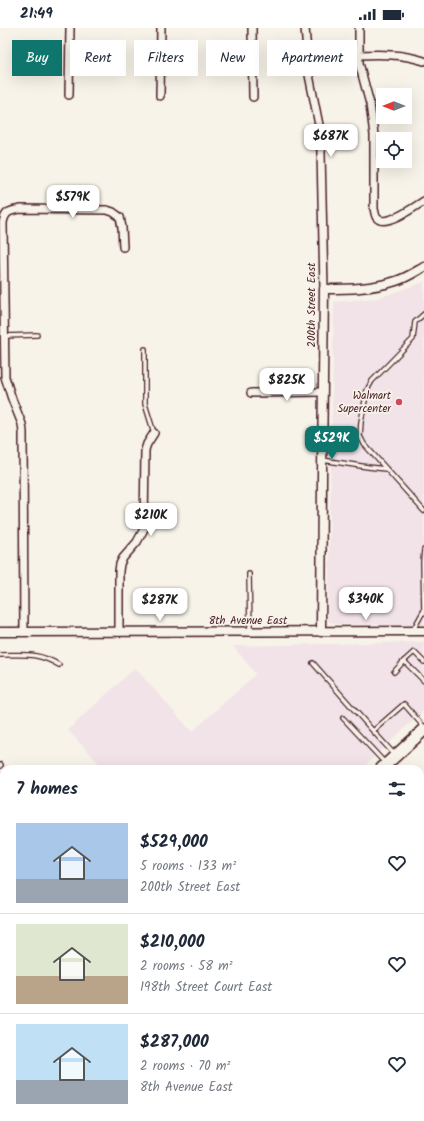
<!DOCTYPE html>
<meta charset="utf-8">
<style>
body{margin:0;font-family:Kalam,sans-serif;background:#f2f2f3;color:#1f2937;height:100vh;display:flex;flex-direction:column;font-size:15px;white-space:nowrap}
*{box-sizing:border-box;margin:0}
p{font-size:13px;color:#747a83}
.icon{flex:none;width:22px;height:22px;fill:none;stroke:currentColor;stroke-width:2;stroke-linecap:round;stroke-linejoin:round}
.map{position:relative;flex:1;overflow:hidden}
.sheet{position:absolute;left:0px;top:737px;width:424px;height:356px;display:flex;flex-direction:column;background:#fff;border-radius:12px 12px 0 0;box-shadow:0 4px 16px #0002}
.sheet>*{flex:none}
.hud{position:absolute;left:12px;top:12px;width:400px;height:36px;display:flex;gap:8px}
.needle{width:26px;rotate:270deg}
.controls{position:absolute;left:376px;top:60px;display:grid;gap:8px}
.controls a{display:grid;place-items:center;width:36px;height:36px;border-radius:0px;background:#fff;box-shadow:0 4px 16px #0002;font-size:20px}
.price{position:absolute;translate:-50% -34px;padding:0 9px;border-radius:8px;background:#fff;color:#222;font-size:13px;line-height:26px;filter:drop-shadow(0 1px 2px #0008)}
.price::after{content:'';position:absolute;left:50%;top:24px;width:12px;height:9px;margin-left:-6px;background:inherit;clip-path:polygon(0 0,100% 0,50% 100%)}
.price.current{background:#0f766e;color:#fff}
ul{padding:0;list-style:none}
li{display:flex;align-items:center;gap:12px;height:100px;padding:0 16px}
li+li{border-top:1px solid #e0e1e3}
li span{display:grid;place-items:center;flex:none;width:112px;height:80px;border-radius:0px;color:#555}
li>.icon{margin-inline-start:auto}
span .icon{width:48px;height:48px;fill:#fffc;stroke-width:1}
li b{font-size:17px}
h2{display:flex;justify-content:space-between;align-items:center;height:48px;padding:0 16px;font-size:17px}
.pill{padding:0 14px;border-radius:0px;background:#fff;box-shadow:0 4px 16px #0002;font-size:14px;line-height:36px}
.pill.current{background:#0f766e;color:#fff}
.status{display:flex;justify-content:space-between;align-items:center;height:28px;padding:0 20px;background:#fff;direction:ltr}
.status svg{height:11px;fill:currentColor}
.map>svg:first-child{display:block}
</style>
<div class="status"><b>21:49</b><svg viewBox="0 0 49 12"><path d="M0 12V9h3v3zM5 12V6h3v6zM10 12V3h3v9zM15 12V0h3v12zM26 1h20v11H26zM47 4h2v5h-2z"/></svg></div>
<div class="map">
<svg width="424" height="1093" viewBox="0 0 424 1093">
<rect width="100%" height="100%" fill="#f7f3e8"/>
<filter id="ink" filterUnits="userSpaceOnUse"><feTurbulence type="fractalNoise" baseFrequency=".025" numOctaves="2"/><feDisplacementMap in="SourceGraphic" scale="8" xChannelSelector="R" yChannelSelector="G"/><feConvolveMatrix kernelMatrix="1 2 1 2 8 2 1 2 1" color-interpolation-filters="sRGB"/></filter>
<g filter="url(#ink)">
<!-- built -->
<g fill="#f1e3e8">
<path d="M 424,254 L 424,597 L 337,596 L 328,593 L 334,274 L 378,270 Z"/>
<path d="M 424,614 L 424,682 L 361,741 L 104,741 L 68,702 L 135,640 L 192,704 L 256,646 L 233,618 Z"/>
<path d="M 4,924 L 4,1060 L 0,1064 L 0,928 Z"/>
<path d="M 420,1047 L 424,1051 L 424,1093 L 346,1093 L 350,1089 L 420,1089 Z"/>
</g>
<g fill="none" stroke-linecap="round" stroke-linejoin="round">
<!-- service casing -->
<g stroke="#4a1f2b" stroke-width="6">
<g id="service">
<path d="M 424,286 L 415,294 L 413,311 L 372,353 L 367,362 L 361,394 L 360,408 L 364,416 L 424,483"/>
<path d="M 4,308 L 37,307"/>
<path d="M 145,321 L 145,376 L 154,405"/>
<path d="M 322,432 L 368,439 L 386,441"/>
<path d="M 424,522 L 423,534 L 424,585"/>
<path d="M 249,546 L 250,603"/>
<path d="M 413,602 L 423,584"/>
<path d="M 0,627 C 24,627 38,624 59,637"/>
<path d="M 404,633 L 414,624 L 424,634"/>
<path d="M 313,635 L 373,703 L 404,676 L 424,699"/>
<path d="M 394,644 L 404,633 L 424,653"/>
<path d="M 343,690 L 385,735"/>
<path d="M 373,703 L 394,726"/>
<path d="M 0,738 L 1,737"/>
<path d="M 420,885 L 424,883"/>
<path d="M 0,986 L 4,991"/>
<path d="M 0,1012 L 4,1008"/>
<path d="M 0,1036 L 4,1032"/>
<path d="M 245,1093 L 249,1089"/>
</g>
</g>
<!-- minor casing -->
<g stroke="#4a1f2b" stroke-width="10">
<g id="minor">
<path d="M 252,0 L 253,69"/>
<path d="M 305,0 L 309,47 L 320,102 L 321,125 L 324,261"/>
<path d="M 359,0 L 359,35 L 370,76 L 374,107 L 374,181 C 375,184 375,188 377,190 C 386,200 416,178 424,173"/>
<path d="M 359,27 C 381,26 403,26 424,33"/>
<path d="M 69,67 L 70,0"/>
<path d="M 160,68 L 161,0"/>
<path d="M 251,365 L 323,364"/>
<path d="M 24,604 L 23,404 L 22,396 L 12,371 L 5,349 L 3,195 C 5,183 10,183 21,181 L 107,182 L 113,184 L 120,189 L 122,200 L 123,219"/>
<path d="M 119,604 L 119,543 L 120,536 L 123,530 L 137,514 L 144,501 L 145,422 L 147,416 L 154,405"/>
<path d="M 0,787 L 4,790"/>
<path d="M 18,1089 L 22,1093"/>
<path d="M 93,1089 L 97,1093"/>
<path d="M 278,1089 L 282,1093"/>
</g>
</g>
<!-- tertiary casing -->
<g stroke="#4a1f2b" stroke-width="11">
<g id="tertiary">
<path d="M 0,604 L 424,603"/>
<path d="M 321,604 C 321,490 323,375 324,261 C 348,261 372,261 396,253 C 406,250 415,244 424,239"/>
</g>
</g>
<!-- primary casing -->
<g stroke="#4a1f2b" stroke-width="14">
<g id="primary">
<path d="M 381,741 L 424,702"/>
<path d="M 0,1089 L 4,1085"/>
</g>
</g>
<!-- service -->
<use href="#service" stroke="#f7f3e8" stroke-width="3.5"/>
<!-- minor -->
<use href="#minor" stroke="#f7f3e8" stroke-width="7"/>
<!-- tertiary -->
<use href="#tertiary" stroke="#f7f3e8" stroke-width="8"/>
<!-- primary -->
<use href="#primary" stroke="#f7f3e8" stroke-width="11"/>
</g>
</g>
<!-- markers -->
<circle fill="#d1495b" stroke="#f7f3e8" stroke-width="1.5" cx="399" cy="374" r="4"/>
<g text-anchor="middle" dominant-baseline="central" stroke-width="3.5" stroke-linejoin="round" paint-order="stroke">
<!-- street labels -->
<g font-size="11" fill="#4a1f2b" stroke="#f7f3e8">
<text transform="translate(312 277) rotate(-90)">200th Street East</text>
<text x="248" y="593">8th Avenue East</text>
</g>
<!-- poi labels -->
<g font-size="11" fill="#4a1f2b" stroke="#f7f3e8" text-anchor="end">
<text x="391" y="368">Walmart<tspan x="391" dy="13">Supercenter</tspan></text>
</g>
</g>
</svg>
<div class="controls">
<a><svg class="needle" viewBox="-14 -14 28 28"><path d="M0-13l5 13h-10z" fill="#e53935"/><path d="M0 13l5-13h-10z" fill="#747a83"/></svg></a>
<a><svg class="icon" aria-label="locate" viewBox="0 0 24 24"><circle cx="12" cy="12" r="6"/><path d="M12 2v4M12 18v4M2 12h4M18 12h4"/></svg></a>
</div>
<b class="price" style="left:331px;top:130px">$687K</b>
<b class="price" style="left:73px;top:191px">$579K</b>
<b class="price" style="left:287px;top:374px">$825K</b>
<b class="price current" style="left:332px;top:432px">$529K</b>
<b class="price" style="left:151px;top:509px">$210K</b>
<b class="price" style="left:366px;top:593px">$340K</b>
<b class="price" style="left:160px;top:594px">$287K</b>
<div class="hud">
<a class="pill current">Buy</a>
<a class="pill">Rent</a>
<a class="pill">Filters</a>
<a class="pill">New</a>
<a class="pill">Apartment</a>
</div>
<section class="sheet">
<h2>7 homes<svg class="icon" aria-label="filters" viewBox="0 0 24 24"><path d="M4 7h16M4 17h16"/><circle cx="9" cy="7" r="2"/><circle cx="15" cy="17" r="2"/></svg></h2>
<ul>
<li><span style="background:linear-gradient(#a9c7e8 70%,#9aa5b1 0)"><svg class="icon" aria-label="home" viewBox="0 0 24 24"><path d="M3 11l9-7 9 7M6 9v11h12V9"/></svg></span><div><b>$529,000</b><p>5 rooms · 133 m²</p><p>200th Street East</p></div><svg class="icon" aria-label="heart" viewBox="0 0 24 24"><path d="M12 20l-8-8c-3-5 5-10 8-4 3-6 11-1 8 4z"/></svg></li>
<li><span style="background:linear-gradient(#dfe7d0 65%,#b9a48a 0)"><svg class="icon" aria-label="home" viewBox="0 0 24 24"><path d="M3 11l9-7 9 7M6 9v11h12V9"/></svg></span><div><b>$210,000</b><p>2 rooms · 58 m²</p><p>198th Street Court East</p></div><svg class="icon" aria-label="heart" viewBox="0 0 24 24"><path d="M12 20l-8-8c-3-5 5-10 8-4 3-6 11-1 8 4z"/></svg></li>
<li><span style="background:linear-gradient(#bfe0f5 70%,#9aa5b1 0)"><svg class="icon" aria-label="home" viewBox="0 0 24 24"><path d="M3 11l9-7 9 7M6 9v11h12V9"/></svg></span><div><b>$287,000</b><p>2 rooms · 70 m²</p><p>8th Avenue East</p></div><svg class="icon" aria-label="heart" viewBox="0 0 24 24"><path d="M12 20l-8-8c-3-5 5-10 8-4 3-6 11-1 8 4z"/></svg></li>
</ul>
</section>
</div>
